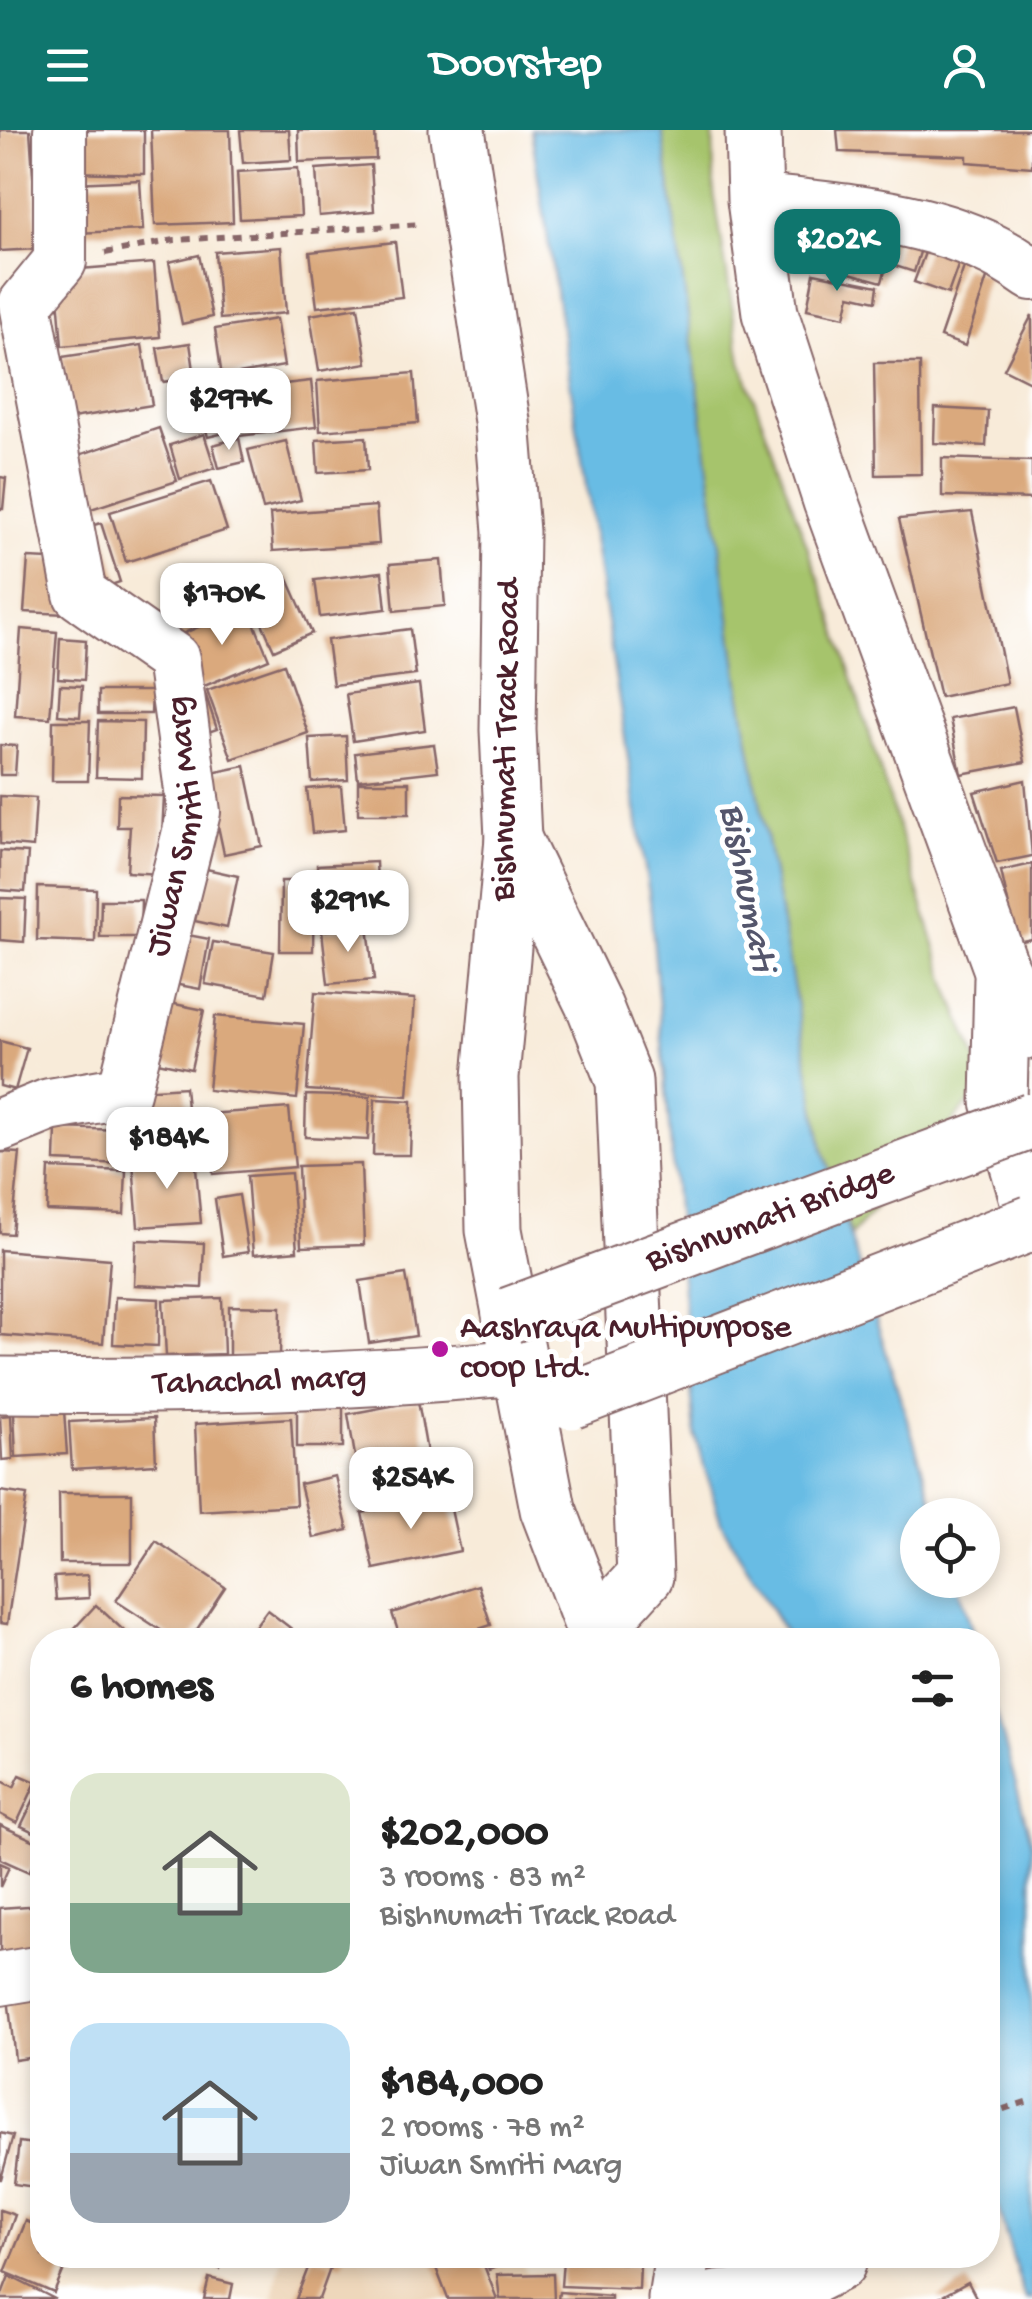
<!DOCTYPE html>
<meta charset="utf-8">
<style>
body{margin:0;font-family:"Gochi Hand",sans-serif;background:#f6f6f6;color:#222;height:100vh;display:flex;flex-direction:column;font-size:38px;white-space:nowrap}
*{box-sizing:border-box;margin:0}
p{font-size:32px;color:#767676}
.icon{flex:none;width:55px;height:55px;fill:none;stroke:currentColor;stroke-width:2;stroke-linecap:round;stroke-linejoin:round}
.map{position:relative;flex:1;overflow:hidden}
.details{position:absolute;left:30px;top:1498px;width:970px;height:640px;display:flex;flex-direction:column;background:#fff;border-radius:40px;box-shadow:0 5px 15px #0003}
.details>*{flex:none}
.tools{position:absolute;left:900px;top:1368px;display:grid;gap:20px}
.tools a{display:grid;place-items:center;width:100px;height:100px;border-radius:50%;background:#fff;box-shadow:0 5px 15px #0003;font-size:50px}
.price{position:absolute;translate:-50% -85px;padding:0 22px;border-radius:20px;background:#fff;color:#222;font-size:32px;line-height:65px;filter:drop-shadow(0 2px 5px #0008)}
.price::after{content:'';position:absolute;left:50%;top:60px;width:30px;height:22px;margin-left:-15px;background:inherit;clip-path:polygon(0 0,100% 0,50% 100%)}
.price.on{background:#0f766e;color:#fff}
ul{padding:0;list-style:none}
li{display:flex;align-items:center;gap:30px;height:250px;padding:0 40px}
li span{display:grid;place-items:center;flex:none;width:280px;height:200px;border-radius:30px;color:#555}
li>.icon{margin-inline-start:auto}
span .icon{width:120px;height:120px;fill:#fffc;stroke-width:1}
li b{font-size:42px}
h2{display:flex;justify-content:space-between;align-items:center;height:120px;padding:0 40px;font-size:42px}
header{display:flex;justify-content:space-between;align-items:center;height:130px;padding:0 40px;background:#0f766e;color:#fff;font-size:45px;font-weight:600}
.map>svg:first-child{display:block}
</style>
<header><svg class="icon" aria-label="menu" viewBox="0 0 24 24"><path d="M4 6h16M4 12h16M4 18h16"/></svg>Doorstep<svg class="icon" aria-label="person" viewBox="0 0 24 24"><circle cx="12" cy="8" r="4"/><path d="M4 21q1-7 8-7t8 7"/></svg></header>
<div class="map">
<svg width="1032" height="2169" viewBox="0 0 1032 2169">
<rect width="100%" height="100%" fill="#fff"/>
<filter id="ink" filterUnits="userSpaceOnUse"><feTurbulence type="fractalNoise" baseFrequency=".01" numOctaves="2"/><feDisplacementMap in="SourceGraphic" scale="20" xChannelSelector="R" yChannelSelector="G"/><feConvolveMatrix kernelMatrix="1 2 1 2 8 2 1 2 1" color-interpolation-filters="sRGB"/></filter>
<filter id="wash" filterUnits="userSpaceOnUse"><feTurbulence type="fractalNoise" baseFrequency=".0048" numOctaves="4" result="noise"/><feDisplacementMap in="SourceGraphic" scale="40" xChannelSelector="R" yChannelSelector="G"/><feGaussianBlur stdDeviation="2.25" result="paint"/><feColorMatrix in="noise" values="0 0 0 0 0 0 0 0 0 0 0 0 0 0 0 0 0 1.4 0 .05"/><feComposite in="paint" operator="in"/></filter>
<g filter="url(#wash)">
<rect width="100%" height="100%" fill="#f8ebd9"/>
<!-- built -->
<path fill="#eed7bb" d="M 281,2125 L 520,2125 L 534,2169 L 273,2169 Z"/>
<!-- green -->
<path fill="#a6c46c" stroke="#78724c" stroke-width="2.5" d="M 662,0 L 713,0 L 714,63 L 741,232 L 832,485 L 951,866 L 986,954 L 851,1105 L 823,1020 L 741,567 Z"/>
<!-- water -->
<g fill="#68bce4" stroke="#596e88" stroke-width="2.5">
<path d="M 531,0 L 662,0 L 741,567 L 823,1020 L 937,1385 L 918,1385 L 918,1450 L 957,1450 L 975,1510 L 789,1510 L 721,1393 L 695,1304 L 650,770 Z"/>
<path d="M 988,1553 L 1032,1713 L 1032,2169 L 1025,2169 L 988,2044 Z"/>
</g>
<g id="blocks">
<!-- building -->
<g fill="#daa97d">
<path d="M 0,0 L 30,0 L 38,119 L 0,121 Z"/>
<path d="M 71,0 L 144,0 L 144,44 L 70,42 Z"/>
<path d="M 151,0 L 230,0 L 233,92 L 155,95 Z"/>
<path d="M 240,0 L 289,0 L 291,30 L 243,33 Z"/>
<path d="M 298,0 L 375,0 L 376,29 L 299,32 Z"/>
<path d="M 837,0 L 1032,0 L 1032,37 L 967,32 L 967,26 L 839,22 Z"/>
<path d="M 371,35 L 374,81 L 319,86 L 316,39 Z"/>
<path d="M 298,38 L 301,86 L 240,89 L 237,42 Z"/>
<path d="M 140,50 L 143,100 L 76,103 L 74,53 Z"/>
<path d="M 860,87 L 897,97 L 882,152 L 846,142 Z"/>
<path d="M 904,95 L 926,102 L 914,142 L 892,135 Z"/>
<path d="M 932,104 L 965,116 L 948,164 L 914,152 Z"/>
<path d="M 395,112 L 402,167 L 317,177 L 310,122 Z"/>
<path d="M 281,117 L 286,183 L 220,189 L 215,122 Z"/>
<path d="M 199,125 L 212,187 L 182,194 L 169,132 Z"/>
<path d="M 154,133 L 160,207 L 62,216 L 56,141 Z"/>
<path d="M 964,137 L 988,145 L 965,216 L 940,207 Z"/>
<path d="M 814,143 L 878,156 L 876,171 L 850,165 L 845,187 L 807,179 Z"/>
<path d="M 358,177 L 367,233 L 319,241 L 310,185 Z"/>
<path d="M 1032,185 L 1032,253 L 1004,239 Z"/>
<path d="M 276,189 L 284,236 L 222,247 L 215,199 Z"/>
<path d="M 190,213 L 195,247 L 163,252 L 157,218 Z"/>
<path d="M 142,215 L 152,275 L 72,288 L 62,227 Z"/>
<path d="M 874,233 L 920,233 L 921,344 L 876,345 Z"/>
<path d="M 414,243 L 418,293 L 320,301 L 317,251 Z"/>
<path d="M 311,251 L 316,297 L 238,306 L 233,260 Z"/>
<path d="M 935,278 L 988,281 L 986,316 L 934,313 Z"/>
<path d="M 227,283 L 232,301 L 208,307 L 203,289 Z"/>
<path d="M 159,298 L 177,351 L 88,380 L 70,328 Z"/>
<path d="M 204,304 L 215,338 L 180,349 L 170,315 Z"/>
<path d="M 366,307 L 368,340 L 318,343 L 316,310 Z"/>
<path d="M 239,308 L 244,332 L 219,338 L 213,315 Z"/>
<path d="M 286,311 L 301,370 L 263,379 L 248,320 Z"/>
<path d="M 942,328 L 1032,331 L 1032,369 L 942,366 Z"/>
<path d="M 0,347 L 6,348 L 3,379 L 0,379 Z"/>
<path d="M 211,351 L 227,400 L 126,432 L 110,382 Z"/>
<path d="M 376,376 L 379,414 L 273,421 L 270,384 Z"/>
<path d="M 972,382 L 1007,553 L 940,567 L 899,389 Z"/>
<path d="M 101,393 L 120,452 L 96,460 L 76,400 Z"/>
<path d="M 28,428 L 70,430 L 66,484 L 24,482 Z"/>
<path d="M 441,430 L 445,476 L 394,481 L 390,434 Z"/>
<path d="M 382,442 L 386,479 L 320,487 L 315,450 Z"/>
<path d="M 287,447 L 312,503 L 274,520 L 249,464 Z"/>
<path d="M 247,476 L 269,529 L 197,559 L 175,507 Z"/>
<path d="M 21,499 L 57,502 L 50,588 L 15,586 Z"/>
<path d="M 410,499 L 416,545 L 333,555 L 327,510 Z"/>
<path d="M 60,508 L 86,510 L 84,550 L 58,548 Z"/>
<path d="M 284,534 L 308,603 L 232,629 L 207,560 Z"/>
<path d="M 419,554 L 425,600 L 353,611 L 346,564 Z"/>
<path d="M 60,555 L 82,556 L 80,587 L 58,585 Z"/>
<path d="M 98,561 L 152,561 L 151,584 L 98,584 Z"/>
<path d="M 205,563 L 217,599 L 197,606 L 184,570 Z"/>
<path d="M 1014,577 L 1025,632 L 961,644 L 950,589 Z"/>
<path d="M 53,591 L 90,591 L 88,651 L 52,651 Z"/>
<path d="M 98,591 L 143,592 L 142,648 L 96,647 Z"/>
<path d="M 346,606 L 348,650 L 312,652 L 309,608 Z"/>
<path d="M 434,614 L 438,641 L 358,650 L 355,623 Z"/>
<path d="M 0,615 L 17,616 L 15,645 L 0,645 Z"/>
<path d="M 245,636 L 262,716 L 224,724 L 207,644 Z"/>
<path d="M 1025,650 L 1032,726 L 997,733 L 974,662 Z"/>
<rect x="358" y="652" width="51" height="32"/>
<path d="M 341,656 L 345,700 L 312,703 L 307,659 Z"/>
<path d="M 118,665 L 164,666 L 160,744 L 127,742 L 130,697 L 117,697 Z"/>
<path d="M 0,666 L 36,668 L 33,717 L 0,714 Z"/>
<path d="M 0,721 L 28,723 L 25,762 L 0,760 Z"/>
<path d="M 376,732 L 379,793 L 320,796 L 317,735 Z"/>
<path d="M 1032,734 L 1032,809 L 1017,812 L 1001,741 Z"/>
<path d="M 193,736 L 238,746 L 227,798 L 195,791 L 199,774 L 185,771 Z"/>
<path d="M 281,751 L 314,751 L 313,821 L 280,821 Z"/>
<path d="M 38,757 L 96,759 L 95,812 L 37,810 Z"/>
<path d="M 0,768 L 26,769 L 24,812 L 0,810 Z"/>
<path d="M 101,770 L 141,770 L 140,807 L 100,807 Z"/>
<path d="M 368,796 L 374,850 L 328,854 L 322,801 Z"/>
<path d="M 172,802 L 209,809 L 200,859 L 163,852 Z"/>
<path d="M 213,812 L 274,822 L 267,865 L 205,854 Z"/>
<path d="M 315,862 L 415,869 L 408,966 L 307,960 Z"/>
<path d="M 160,871 L 204,880 L 191,939 L 148,930 Z"/>
<path d="M 215,886 L 304,894 L 297,969 L 208,960 Z"/>
<path d="M 0,911 L 27,918 L 15,960 L 0,956 Z"/>
<path d="M 185,957 L 191,1020 L 146,1023 L 141,960 Z"/>
<path d="M 306,965 L 370,967 L 368,1010 L 305,1007 Z"/>
<path d="M 375,969 L 412,971 L 410,1025 L 373,1025 Z"/>
<path d="M 289,978 L 295,1037 L 213,1044 L 208,984 Z"/>
<path d="M 56,998 L 124,1000 L 124,1034 L 55,1031 Z"/>
<path d="M 0,1022 L 20,1023 L 12,1104 L 0,1103 Z"/>
<path d="M 195,1027 L 201,1093 L 138,1097 L 133,1032 Z"/>
<path d="M 361,1034 L 364,1115 L 301,1117 L 298,1036 Z"/>
<path d="M 49,1038 L 126,1041 L 124,1084 L 47,1081 Z"/>
<path d="M 291,1043 L 297,1121 L 253,1125 L 247,1046 Z"/>
<path d="M 239,1065 L 248,1122 L 223,1126 L 215,1069 Z"/>
<path d="M 136,1110 L 204,1113 L 202,1158 L 134,1155 Z"/>
<path d="M 0,1120 L 110,1129 L 103,1213 L 0,1205 Z"/>
<path d="M 406,1144 L 416,1206 L 369,1213 L 360,1151 Z"/>
<path d="M 115,1167 L 159,1169 L 158,1216 L 113,1214 Z"/>
<path d="M 222,1168 L 224,1224 L 166,1226 L 163,1170 Z"/>
<path d="M 229,1176 L 281,1177 L 280,1227 L 229,1226 Z"/>
<path d="M 418,1271 L 430,1339 L 359,1350 L 348,1284 Z"/>
<rect x="297" y="1277" width="46" height="40"/>
<path d="M 64,1280 L 67,1324 L 16,1327 L 14,1283 Z"/>
<path d="M 11,1285 L 13,1329 L 2,1330 L 0,1286 Z"/>
<path d="M 154,1288 L 156,1334 L 72,1339 L 69,1292 Z"/>
<path d="M 291,1288 L 296,1375 L 199,1381 L 195,1294 Z"/>
<path d="M 335,1346 L 348,1400 L 313,1408 L 300,1354 Z"/>
<path d="M 0,1361 L 27,1365 L 7,1494 L 0,1493 Z"/>
<path d="M 59,1363 L 132,1363 L 132,1433 L 60,1433 Z"/>
<path d="M 448,1365 L 460,1421 L 374,1439 L 362,1383 Z"/>
<path d="M 156,1411 L 225,1457 L 190,1510 L 176,1510 L 116,1471 Z"/>
<path d="M 88,1445 L 89,1468 L 56,1470 L 54,1447 Z"/>
<path d="M 478,1455 L 491,1495 L 445,1510 L 401,1510 L 392,1483 Z"/>
<path d="M 96,1475 L 134,1510 L 81,1510 L 72,1501 Z"/>
<path d="M 267,1480 L 306,1510 L 245,1510 Z"/>
<path d="M 20,1645 L 36,1652 L 17,1693 L 0,1684 L 0,1650 L 14,1657 Z"/>
<path d="M 38,1661 L 42,1663 L 42,1706 L 21,1696 Z"/>
<path d="M 0,1695 L 42,1714 L 29,1742 L 0,1729 Z"/>
<path d="M 0,1733 L 9,1737 L 0,1757 Z"/>
<path d="M 42,1775 L 42,1833 L 0,1836 L 0,1778 Z"/>
<path d="M 42,1853 L 42,1926 L 15,1930 L 7,1858 Z"/>
<path d="M 0,2003 L 13,2006 L 1,2049 L 0,2049 Z"/>
<path d="M 19,2012 L 42,2015 L 42,2058 L 14,2054 Z"/>
<path d="M 0,2080 L 15,2085 L 1,2125 L 0,2125 Z"/>
<path d="M 26,2091 L 42,2098 L 42,2125 L 70,2125 L 54,2163 L 5,2142 Z"/>
<path d="M 187,2125 L 227,2125 L 220,2139 Z"/>
<path d="M 313,2125 L 332,2133 L 319,2169 L 296,2169 Z"/>
<path d="M 320,2125 L 345,2125 L 342,2134 Z"/>
<path d="M 431,2125 L 480,2125 L 497,2169 L 448,2169 Z"/>
<path d="M 483,2125 L 528,2125 L 489,2140 Z"/>
<path d="M 563,2130 L 640,2134 L 639,2159 L 561,2156 Z"/>
<path d="M 553,2144 L 554,2169 L 500,2169 L 497,2145 Z"/>
<path d="M 9,2146 L 55,2169 L 0,2169 Z"/>
<path d="M 209,2148 L 233,2154 L 230,2169 L 204,2169 Z"/>
<path d="M 968,2152 L 977,2169 L 937,2169 Z"/>
<path d="M 559,2162 L 611,2166 L 611,2169 L 558,2169 Z"/>
</g>
</g>
</g>
<g filter="url(#ink)">
<use href="#blocks" fill-opacity="0" stroke="#876668" stroke-width="2.5"/>
<g fill="none" stroke-linecap="round" stroke-linejoin="round">
<!-- street casing -->
<g stroke="#876668" stroke-width="56">
<g id="street">
<path d="M 755,70 C 852,82 951,85 1032,144"/>
<path id="s1" d="M 0,995 L 49,975 L 124,962 L 194,682 L 173,529 L 80,464 L 25,174 L 60,131 L 60,0"/>
<path d="M 0,1849 L 42,1842"/>
</g>
</g>
<!-- secondary casing -->
<g stroke="#876668" stroke-width="59">
<g id="secondary">
<path d="M 457,0 L 502,291 L 511,402 L 508,600 L 513,709 L 491,947 L 494,1100 L 548,1379 L 598,1510"/>
<path d="M 753,0 L 755,70 L 770,183 L 831,371 L 1002,840 L 1032,901"/>
<path d="M 513,709 L 595,878 L 624,951 L 645,1446 L 594,1502"/>
<path d="M 1002,848 L 999,971 L 1032,1083"/>
<path id="s2" d="M 0,1255 C 174,1257 347,1253 520,1237"/>
<path d="M 676,2169 L 683,2125"/>
<path d="M 717,2169 L 776,2164 L 838,2133"/>
</g>
</g>
<!-- path -->
<g stroke="#876668" stroke-width="6" stroke-dasharray="8 8" stroke-linecap="butt">
<path d="M 105,123 L 175,110 L 421,94"/>
<path d="M 988,1984 L 1032,1970"/>
</g>
<!-- street -->
<use href="#street" stroke="#fff" stroke-width="52"/>
<!-- secondary -->
<use href="#secondary" stroke="#fff" stroke-width="55"/>
<!-- secondary-bridge casing -->
<g stroke="#876668" stroke-width="59" stroke-linecap="butt">
<g id="secondary-bridge">
<path id="s3" d="M 510,1185 L 1032,991"/>
<path d="M 571,1271 L 1032,1093"/>
</g>
</g>
<!-- secondary-bridge -->
<use href="#secondary-bridge" stroke="#fff" stroke-width="55"/>
</g>
</g>
<!-- markers -->
<circle fill="#b5179e" stroke="#fff" stroke-width="4" cx="440" cy="1219" r="10"/>
<g text-anchor="middle" dominant-baseline="central" stroke-width="10" stroke-linejoin="round" paint-order="stroke">
<!-- street labels -->
<g font-size="35" fill="#4a1f2b" stroke="#fff">
<text transform="translate(508 610) rotate(-89)">Bishnumati Track Road</text>
<text stroke="none"><textPath href="#s1" startOffset="402">Jiwan Smriti Marg</textPath></text>
<text stroke="none"><textPath href="#s3" startOffset="278">Bishnumati Bridge</textPath></text>
<text stroke="none"><textPath href="#s2" startOffset="260">Tahachal marg</textPath></text>
</g>
<!-- poi labels -->
<g font-size="35" fill="#4a1f2b" stroke="#fff" text-anchor="start">
<text x="460" y="1199">Aashraya Multipurpose<tspan x="460" dy="40">coop Ltd.</tspan></text>
</g>
<!-- water labels -->
<g font-size="38" font-style="italic" fill="#54566c" stroke="#fff">
<text transform="translate(745 758) rotate(79)">Bishnumati</text>
</g>
</g>
</svg>
<div class="tools">
<a><svg class="icon" aria-label="locate" viewBox="0 0 24 24"><circle cx="12" cy="12" r="6"/><path d="M12 2v4M12 18v4M2 12h4M18 12h4"/></svg></a>
</div>
<b class="price on" style="left:837px;top:164px">$202K</b>
<b class="price" style="left:229px;top:323px">$297K</b>
<b class="price" style="left:222px;top:518px">$170K</b>
<b class="price" style="left:348px;top:825px">$291K</b>
<b class="price" style="left:167px;top:1062px">$184K</b>
<b class="price" style="left:411px;top:1402px">$254K</b>
<section class="details">
<h2>6 homes<svg class="icon" aria-label="filters" viewBox="0 0 24 24"><path d="M4 7h16M4 17h16"/><circle cx="9" cy="7" r="2"/><circle cx="15" cy="17" r="2"/></svg></h2>
<ul>
<li><span style="background:linear-gradient(#dfe7d0 65%,#7fa58c 0)"><svg class="icon" aria-label="home" viewBox="0 0 24 24"><path d="M3 11l9-7 9 7M6 9v11h12V9"/></svg></span><div><b>$202,000</b><p>3 rooms · 83 m²</p><p>Bishnumati Track Road</p></div></li>
<li><span style="background:linear-gradient(#bfe0f5 65%,#9aa5b1 0)"><svg class="icon" aria-label="home" viewBox="0 0 24 24"><path d="M3 11l9-7 9 7M6 9v11h12V9"/></svg></span><div><b>$184,000</b><p>2 rooms · 78 m²</p><p>Jiwan Smriti Marg</p></div></li>
</ul>
</section>
</div>
